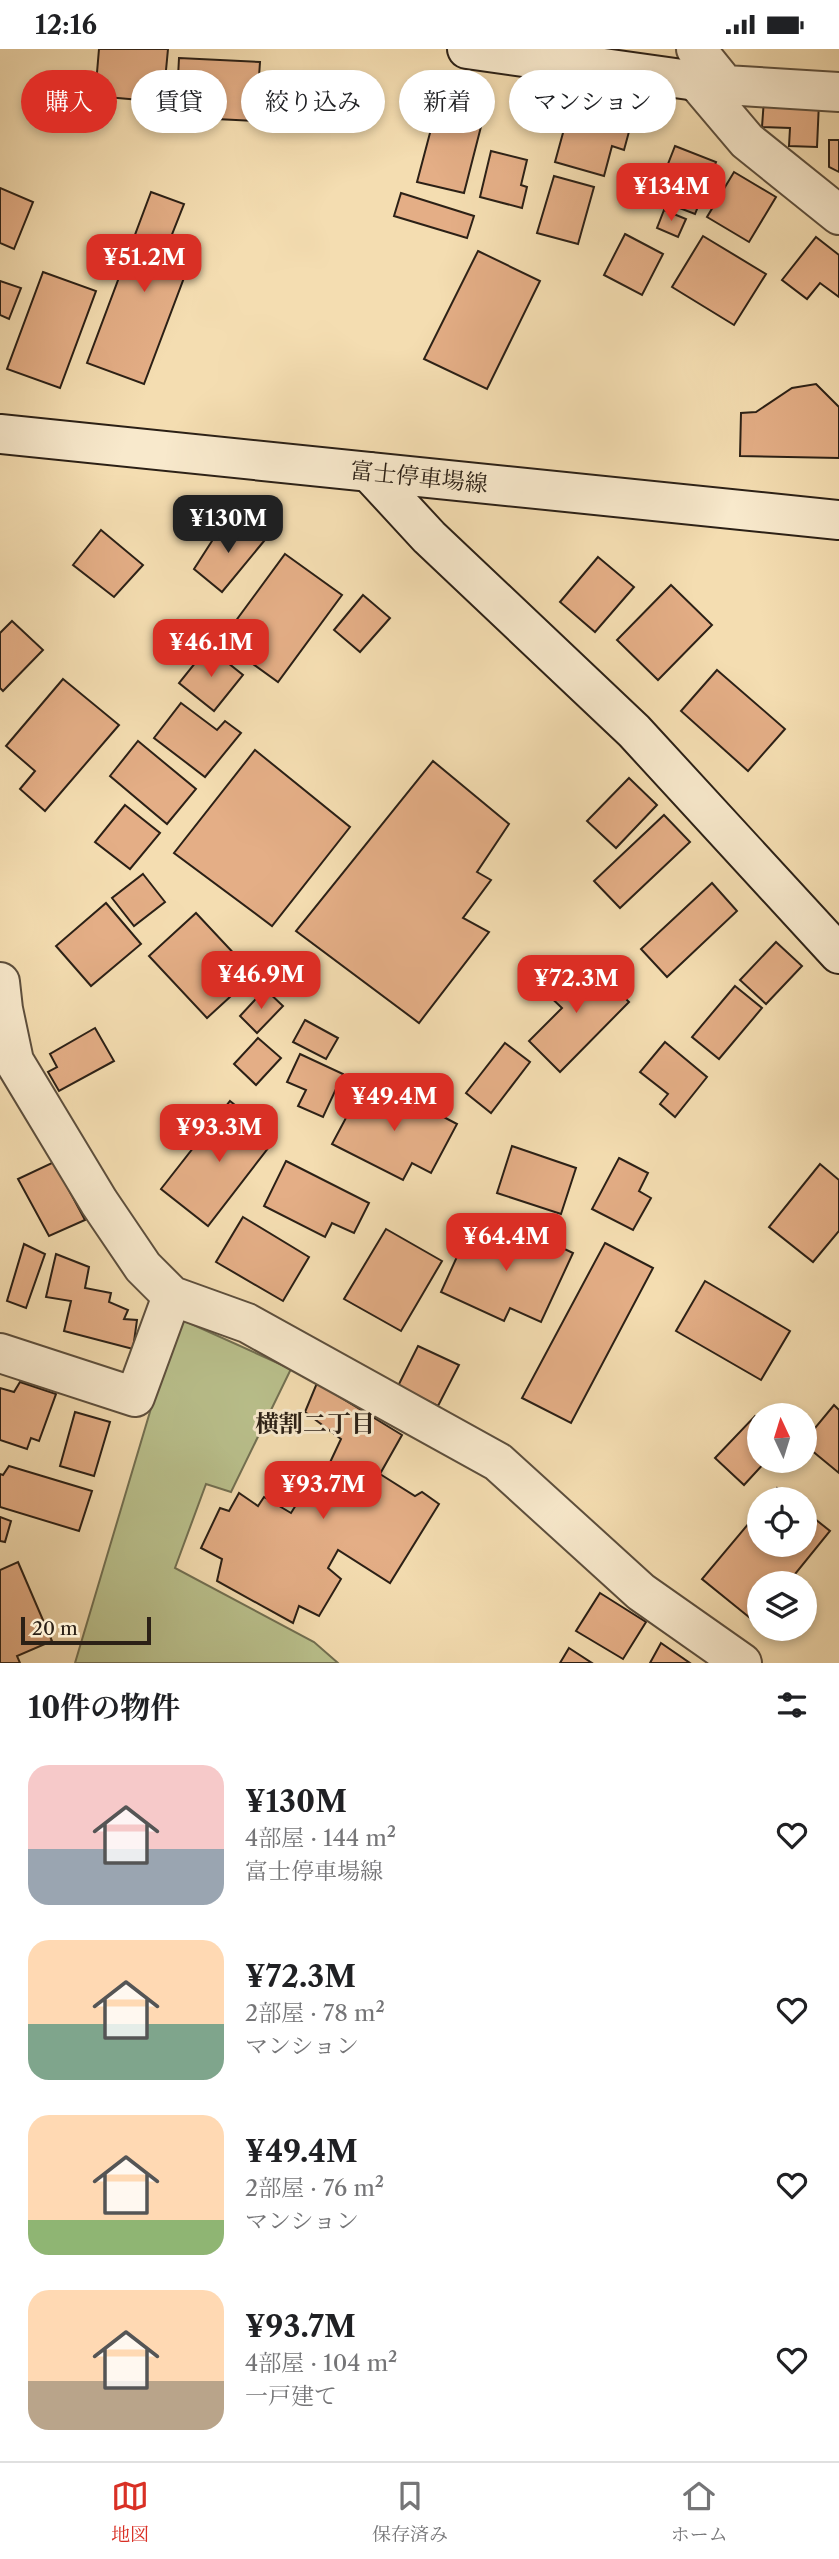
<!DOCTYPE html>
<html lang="ja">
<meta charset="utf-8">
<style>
body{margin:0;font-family:"Libre Caslon Text","Noto Serif JP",serif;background:#f2f2f2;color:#202124;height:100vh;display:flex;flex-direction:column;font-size:26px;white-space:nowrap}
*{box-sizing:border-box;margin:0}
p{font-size:23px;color:#757577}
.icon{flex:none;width:38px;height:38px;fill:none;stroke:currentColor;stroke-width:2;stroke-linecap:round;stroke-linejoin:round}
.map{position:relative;height:1614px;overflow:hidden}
.drawer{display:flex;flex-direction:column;background:#fff;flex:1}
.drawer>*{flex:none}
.top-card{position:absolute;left:21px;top:21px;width:798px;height:63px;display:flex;gap:14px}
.needle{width:46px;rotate:356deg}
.tools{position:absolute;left:747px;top:1354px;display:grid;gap:14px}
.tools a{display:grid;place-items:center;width:70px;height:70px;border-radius:50%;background:#fff;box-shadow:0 4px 10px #0003;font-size:35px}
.scale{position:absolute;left:21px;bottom:18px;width:130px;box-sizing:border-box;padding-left:7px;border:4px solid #2b2016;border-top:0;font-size:19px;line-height:24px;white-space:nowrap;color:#2b2016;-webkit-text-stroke:5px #f8e9cc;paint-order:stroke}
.price{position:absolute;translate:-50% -60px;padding:0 16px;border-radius:14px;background:#d93025;color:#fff;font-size:23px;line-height:46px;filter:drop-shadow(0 2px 4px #0008)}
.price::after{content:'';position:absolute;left:50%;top:42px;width:21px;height:16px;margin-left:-10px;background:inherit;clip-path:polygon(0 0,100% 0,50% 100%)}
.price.current{background:#222;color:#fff}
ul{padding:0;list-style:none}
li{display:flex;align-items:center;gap:21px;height:175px;padding:0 28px}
li span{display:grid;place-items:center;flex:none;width:196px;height:140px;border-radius:21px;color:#555}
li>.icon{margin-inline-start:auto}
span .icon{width:84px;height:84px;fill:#fffc;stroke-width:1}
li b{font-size:30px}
h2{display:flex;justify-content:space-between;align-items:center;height:84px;padding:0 28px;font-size:30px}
.chip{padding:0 24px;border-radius:32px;background:#fff;box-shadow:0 4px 10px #0003;font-size:24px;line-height:63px}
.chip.current{background:#d93025;color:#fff}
.status{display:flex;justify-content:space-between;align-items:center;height:49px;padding:0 35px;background:#fff;direction:ltr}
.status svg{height:19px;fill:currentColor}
.tab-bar{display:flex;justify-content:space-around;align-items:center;height:98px;border-top:2px solid #e0e0e0;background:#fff;font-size:19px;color:#757577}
.tab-bar a{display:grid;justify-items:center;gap:4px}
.tab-bar .current{color:#d93025}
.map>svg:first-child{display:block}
</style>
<div class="status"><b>12:16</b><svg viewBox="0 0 49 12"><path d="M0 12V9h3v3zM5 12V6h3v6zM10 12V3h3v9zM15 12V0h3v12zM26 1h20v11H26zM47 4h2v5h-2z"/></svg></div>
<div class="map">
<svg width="839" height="1614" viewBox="0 0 839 1614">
<rect width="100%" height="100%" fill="#f4ddb1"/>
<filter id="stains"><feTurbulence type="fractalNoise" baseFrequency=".00286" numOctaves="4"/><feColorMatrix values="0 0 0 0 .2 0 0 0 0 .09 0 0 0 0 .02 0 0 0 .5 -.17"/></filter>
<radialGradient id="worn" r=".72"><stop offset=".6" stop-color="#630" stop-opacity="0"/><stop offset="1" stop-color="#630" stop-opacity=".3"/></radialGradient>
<!-- green -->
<path fill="#bac18d" stroke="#727052" stroke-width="2" d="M 178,1269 L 291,1320 L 231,1443 L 206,1435 L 175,1519 L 314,1593 L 338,1614 L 75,1614 Z"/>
<!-- building -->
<g fill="#e4ae86" stroke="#2b2016" stroke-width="2">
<path d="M 99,0 L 168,0 L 163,53 L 95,47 Z"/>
<path d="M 179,9 L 260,13 L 256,72 L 176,68 Z"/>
<path d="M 439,50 L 485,62 L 464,144 L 417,133 Z"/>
<path d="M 764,50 L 819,53 L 817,98 L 789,97 L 790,79 L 762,78 Z"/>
<path d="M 569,62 L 630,79 L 624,101 L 612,97 L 604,127 L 555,113 Z"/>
<path d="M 829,91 L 839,91 L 839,123 L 829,118 Z"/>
<path d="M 675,97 L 716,113 L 695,165 L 669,155 L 676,145 L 659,138 Z"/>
<path d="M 491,102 L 527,111 L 521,136 L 527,138 L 522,159 L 480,148 Z"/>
<path d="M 734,123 L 776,148 L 749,193 L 707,168 Z"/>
<path d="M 554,127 L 594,138 L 578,195 L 537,184 Z"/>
<path d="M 0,139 L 33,153 L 14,200 L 0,194 Z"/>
<path d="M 151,143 L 184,155 L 171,188 L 196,197 L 144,335 L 87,314 Z"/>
<path d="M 401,144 L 474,167 L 467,189 L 394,167 Z"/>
<path d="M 664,161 L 686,170 L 678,188 L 657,179 Z"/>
<path d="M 625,185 L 663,205 L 642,246 L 604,226 Z"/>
<path d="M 703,187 L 766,225 L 734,276 L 672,238 Z"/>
<path d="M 816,188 L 839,206 L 839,248 L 820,234 L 807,250 L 782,231 Z"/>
<path d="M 478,202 L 540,232 L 487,340 L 424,310 Z"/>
<path d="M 43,223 L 96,242 L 60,339 L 7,320 Z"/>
<path d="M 0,232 L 21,239 L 9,270 L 0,266 Z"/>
<path d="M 816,335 L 839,358 L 839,409 L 740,407 L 741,364 L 756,363 L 792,339 Z"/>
<path d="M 221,478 L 248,478 L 264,492 L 222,543 L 194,520 Z"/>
<path d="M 101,481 L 143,516 L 114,548 L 73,516 Z"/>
<path d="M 285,505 L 342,546 L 278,633 L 221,592 Z"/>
<path d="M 598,508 L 634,538 L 595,583 L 560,553 Z"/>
<path d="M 671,536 L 712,576 L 658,631 L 617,591 Z"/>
<path d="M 363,546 L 390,569 L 360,603 L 334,581 Z"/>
<path d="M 12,572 L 43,601 L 3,642 L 0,639 L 0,584 Z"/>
<path d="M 208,598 L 243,626 L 214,662 L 179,634 Z"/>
<path d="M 717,621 L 785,680 L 748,722 L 681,662 Z"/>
<path d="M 63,630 L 119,676 L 45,762 L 20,740 L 35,722 L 6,697 Z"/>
<path d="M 181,654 L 217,681 L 225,672 L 241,684 L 205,728 L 154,689 Z"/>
<path d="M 138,692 L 196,740 L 167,775 L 110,727 Z"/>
<path d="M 255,701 L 350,778 L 272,877 L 174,804 Z"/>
<path d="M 433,712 L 509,775 L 477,823 L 491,831 L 463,869 L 489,883 L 419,974 L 296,882 Z"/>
<path d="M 629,729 L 657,756 L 616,799 L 587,772 Z"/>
<path d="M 125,756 L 160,784 L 130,820 L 95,793 Z"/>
<path d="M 664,766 L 690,793 L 620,859 L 594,832 Z"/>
<path d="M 143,825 L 165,853 L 134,877 L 112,849 Z"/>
<path d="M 712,834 L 737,862 L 667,928 L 641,900 Z"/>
<path d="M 106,854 L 141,895 L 91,937 L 56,897 Z"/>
<path d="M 196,864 L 254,926 L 207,969 L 149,907 Z"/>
<path d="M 776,893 L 802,917 L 766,955 L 740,931 Z"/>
<path d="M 570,912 L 597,938 L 605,929 L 629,953 L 560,1023 L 529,992 L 562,959 L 542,940 Z"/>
<path d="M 735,937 L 762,959 L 719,1010 L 692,988 Z"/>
<path d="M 265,940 L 283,957 L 257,984 L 240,967 Z"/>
<path d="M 305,971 L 338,989 L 326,1010 L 293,993 Z"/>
<path d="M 95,979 L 114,1012 L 59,1042 L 48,1023 L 57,1018 L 50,1005 Z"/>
<path d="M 258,989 L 281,1009 L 256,1036 L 234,1015 Z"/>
<path d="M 665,993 L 707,1028 L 675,1068 L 660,1055 L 668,1045 L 640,1023 Z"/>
<path d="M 505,994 L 530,1013 L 491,1064 L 466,1044 Z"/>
<path d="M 300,1005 L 343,1025 L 323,1068 L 298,1057 L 306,1041 L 287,1033 Z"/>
<path d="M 363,1037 L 394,1053 L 398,1044 L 457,1075 L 431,1124 L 412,1114 L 403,1131 L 332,1095 Z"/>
<path d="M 230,1052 L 276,1089 L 208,1177 L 161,1140 Z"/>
<path d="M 512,1097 L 576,1119 L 561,1165 L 497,1144 Z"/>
<path d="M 619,1109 L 648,1124 L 639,1142 L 651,1149 L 633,1181 L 592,1160 Z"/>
<path d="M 286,1112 L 369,1154 L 354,1184 L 332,1174 L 325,1188 L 264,1157 Z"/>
<path d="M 54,1113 L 85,1171 L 49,1187 L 18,1130 Z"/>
<path d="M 820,1115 L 839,1131 L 839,1182 L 813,1213 L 769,1178 Z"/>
<path d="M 243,1168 L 309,1208 L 283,1252 L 216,1213 Z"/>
<path d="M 475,1168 L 544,1199 L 548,1192 L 573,1204 L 541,1273 L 510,1259 L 504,1272 L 441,1243 Z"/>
<path d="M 386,1180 L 442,1212 L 401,1282 L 344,1250 Z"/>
<path d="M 605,1194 L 653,1219 L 571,1374 L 522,1349 Z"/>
<path d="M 24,1195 L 45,1205 L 26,1259 L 7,1252 Z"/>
<path d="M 56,1205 L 89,1218 L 85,1239 L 111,1244 L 109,1253 L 128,1261 L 124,1270 L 137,1271 L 133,1300 L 64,1282 L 71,1252 L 46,1248 Z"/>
<path d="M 705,1232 L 790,1282 L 761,1331 L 676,1282 Z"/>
<path d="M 418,1297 L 459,1316 L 438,1357 L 398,1337 Z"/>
<path d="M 20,1333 L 56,1345 L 39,1392 L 31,1389 L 27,1400 L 0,1391 L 0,1339 L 14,1343 Z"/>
<path d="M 317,1334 L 402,1386 L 380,1425 L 415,1447 L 422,1443 L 439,1455 L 390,1534 L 338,1501 L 328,1519 L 341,1530 L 319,1567 L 299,1557 L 293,1574 L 217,1532 L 222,1510 L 201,1499 L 220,1459 L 229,1462 L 239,1444 L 258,1457 L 264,1448 L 291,1464 L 301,1448 L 311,1454 L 341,1390 L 305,1363 Z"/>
<path d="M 834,1356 L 839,1361 L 839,1424 L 805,1396 L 805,1391 Z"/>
<path d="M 75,1363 L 110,1373 L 94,1427 L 60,1417 Z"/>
<path d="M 755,1367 L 760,1371 L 760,1412 L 766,1412 L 744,1436 L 715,1409 Z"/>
<path d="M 9,1417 L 92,1442 L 79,1482 L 0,1458 L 0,1425 L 3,1426 Z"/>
<path d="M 777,1439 L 792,1451 L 768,1451 Z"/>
<path d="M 760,1461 L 760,1496 L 805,1496 L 805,1462 L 830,1482 L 787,1535 L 760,1535 L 760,1568 L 755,1573 L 702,1530 Z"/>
<path d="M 0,1468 L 11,1472 L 5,1493 L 0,1492 Z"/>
<path d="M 18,1513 L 52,1592 L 17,1607 L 20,1614 L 0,1614 L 0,1521 Z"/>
<path d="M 600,1544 L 646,1573 L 623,1610 L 576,1582 Z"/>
<path d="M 661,1594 L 690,1614 L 650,1614 Z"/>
<path d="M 569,1599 L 592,1614 L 560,1614 Z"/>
</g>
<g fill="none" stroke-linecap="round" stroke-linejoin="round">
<!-- street casing -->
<g stroke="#5d4f3d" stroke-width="42">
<g id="street">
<path d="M 696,0 L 725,36 L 839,43"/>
<path d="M 697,33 L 747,92 L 839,166"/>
<path d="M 0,933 L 3,960 L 14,1012 L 99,1153 L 143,1218 L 172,1247 L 247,1274 L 498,1413 L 641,1543 L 742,1614"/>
<path d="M 0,1304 L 135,1348 L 172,1247"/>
</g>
</g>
<!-- secondary casing -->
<g stroke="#2b2016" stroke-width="42">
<g id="secondary">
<path d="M 467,0 L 725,36"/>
<path d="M 0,385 L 839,471"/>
<path d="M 369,423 L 429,488 L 634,682 L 839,905"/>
</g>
</g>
<!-- street -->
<use href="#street" stroke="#f8e9cc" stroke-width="38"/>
<!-- secondary -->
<use href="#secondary" stroke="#f8e9cc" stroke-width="38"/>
</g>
<g text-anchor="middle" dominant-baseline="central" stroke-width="6" stroke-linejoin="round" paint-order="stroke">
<!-- street labels -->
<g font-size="23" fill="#2b2016" stroke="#f8e9cc">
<text transform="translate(419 428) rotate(6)">富士停車場線</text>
</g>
<!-- neighbourhood labels -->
<g font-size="24" font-weight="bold" fill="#2b2016" stroke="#f8e9cc">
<text x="315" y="1374">横割二丁目</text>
</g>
</g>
<rect width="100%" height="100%" filter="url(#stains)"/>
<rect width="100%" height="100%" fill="url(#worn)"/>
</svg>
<div class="tools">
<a><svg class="needle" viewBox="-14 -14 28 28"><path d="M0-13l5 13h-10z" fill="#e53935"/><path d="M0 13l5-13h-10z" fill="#757577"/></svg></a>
<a><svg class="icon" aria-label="locate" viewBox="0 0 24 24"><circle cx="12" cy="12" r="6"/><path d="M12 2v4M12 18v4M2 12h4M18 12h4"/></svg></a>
<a><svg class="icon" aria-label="layers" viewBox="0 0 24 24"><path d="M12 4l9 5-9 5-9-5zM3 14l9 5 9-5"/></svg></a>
</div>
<div class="scale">20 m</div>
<b class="price" style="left:671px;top:174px">¥134M</b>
<b class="price" style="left:144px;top:245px">¥51.2M</b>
<b class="price current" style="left:228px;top:506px">¥130M</b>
<b class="price" style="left:211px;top:630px">¥46.1M</b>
<b class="price" style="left:261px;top:962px">¥46.9M</b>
<b class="price" style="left:576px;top:966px">¥72.3M</b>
<b class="price" style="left:394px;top:1084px">¥49.4M</b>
<b class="price" style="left:219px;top:1115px">¥93.3M</b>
<b class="price" style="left:506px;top:1224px">¥64.4M</b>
<b class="price" style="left:323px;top:1472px">¥93.7M</b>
<div class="top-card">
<a class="chip current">購入</a>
<a class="chip">賃貸</a>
<a class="chip">絞り込み</a>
<a class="chip">新着</a>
<a class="chip">マンション</a>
</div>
</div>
<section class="drawer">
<h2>10件の物件<svg class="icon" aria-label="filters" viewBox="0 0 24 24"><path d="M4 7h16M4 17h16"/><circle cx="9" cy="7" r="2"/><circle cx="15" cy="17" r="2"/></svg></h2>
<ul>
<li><span style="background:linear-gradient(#f6c9c9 60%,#9aa5b1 0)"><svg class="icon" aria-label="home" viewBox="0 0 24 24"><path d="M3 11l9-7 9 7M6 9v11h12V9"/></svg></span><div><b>¥130M</b><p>4部屋 · 144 m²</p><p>富士停車場線</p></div><svg class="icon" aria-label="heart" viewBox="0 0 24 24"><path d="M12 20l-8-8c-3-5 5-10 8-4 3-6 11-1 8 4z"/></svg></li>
<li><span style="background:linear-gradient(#ffd9b3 60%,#7fa58c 0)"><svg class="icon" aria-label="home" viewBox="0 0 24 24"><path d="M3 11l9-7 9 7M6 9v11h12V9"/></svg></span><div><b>¥72.3M</b><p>2部屋 · 78 m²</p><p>マンション</p></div><svg class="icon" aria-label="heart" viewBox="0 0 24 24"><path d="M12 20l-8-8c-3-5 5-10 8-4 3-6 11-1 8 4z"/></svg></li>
<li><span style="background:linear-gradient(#ffd9b3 75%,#8fb573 0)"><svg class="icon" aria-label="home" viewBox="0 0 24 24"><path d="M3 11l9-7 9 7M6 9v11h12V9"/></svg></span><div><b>¥49.4M</b><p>2部屋 · 76 m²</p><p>マンション</p></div><svg class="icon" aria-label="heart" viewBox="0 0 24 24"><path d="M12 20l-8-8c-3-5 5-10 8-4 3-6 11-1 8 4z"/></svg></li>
<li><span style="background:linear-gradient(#ffd9b3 65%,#b9a48a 0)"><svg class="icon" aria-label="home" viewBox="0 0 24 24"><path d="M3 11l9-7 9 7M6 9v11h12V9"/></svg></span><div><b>¥93.7M</b><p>4部屋 · 104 m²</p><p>一戸建て</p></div><svg class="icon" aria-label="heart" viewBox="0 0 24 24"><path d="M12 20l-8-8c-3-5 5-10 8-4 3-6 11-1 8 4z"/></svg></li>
</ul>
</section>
<nav class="tab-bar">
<a class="current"><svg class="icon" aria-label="map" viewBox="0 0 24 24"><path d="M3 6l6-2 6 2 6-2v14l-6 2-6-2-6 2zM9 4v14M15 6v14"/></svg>地図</a>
<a><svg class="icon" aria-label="saved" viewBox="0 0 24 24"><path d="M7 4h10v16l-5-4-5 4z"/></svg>保存済み</a>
<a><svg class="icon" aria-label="home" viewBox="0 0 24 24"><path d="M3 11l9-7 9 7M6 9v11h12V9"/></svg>ホーム</a>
</nav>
